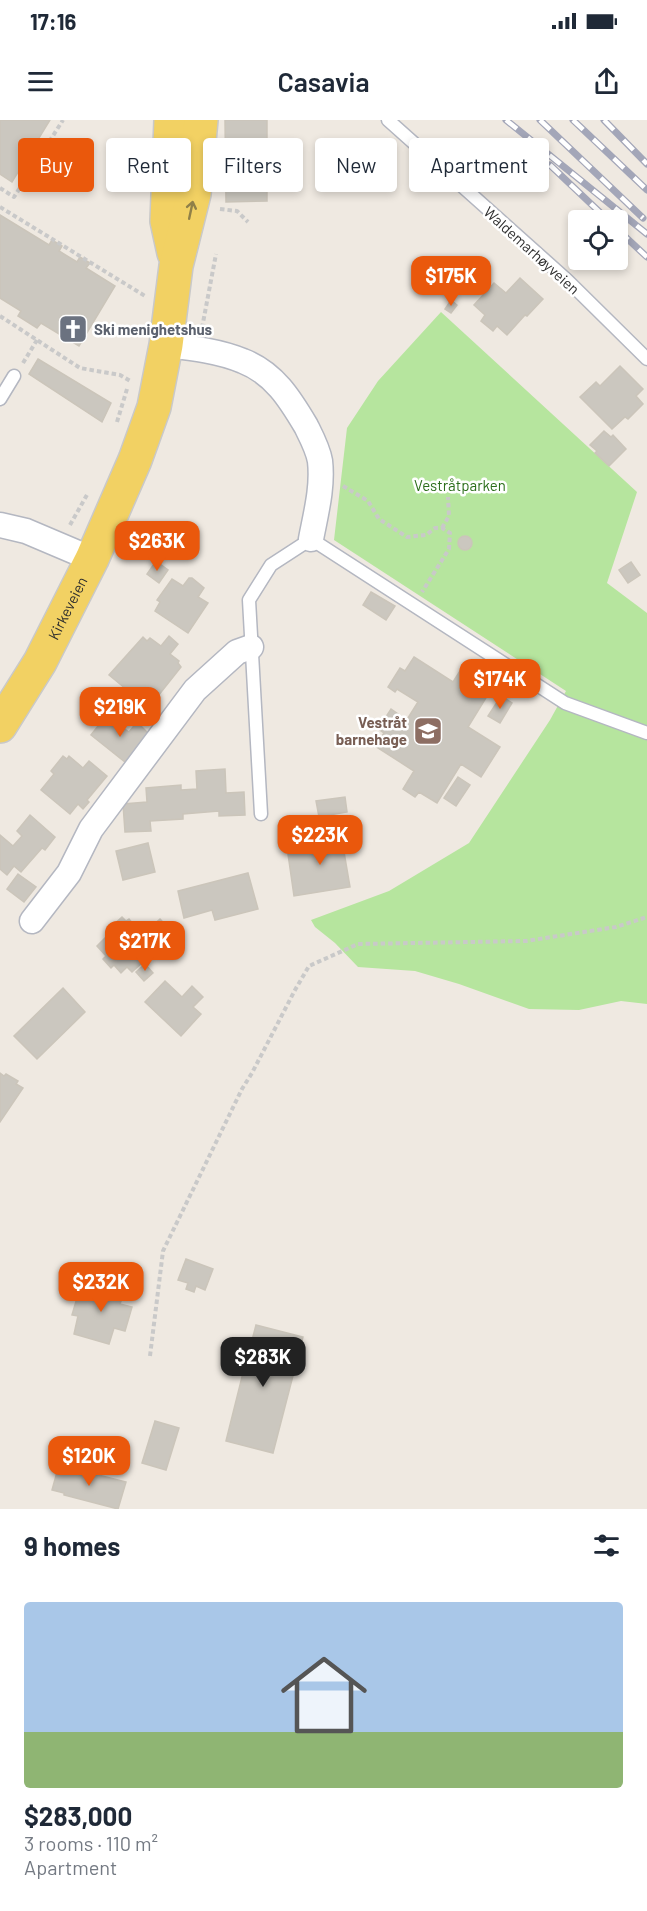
<!DOCTYPE html>
<meta charset="utf-8">
<style>
body{margin:0;font-family:Barlow,sans-serif;background:#f2f2f3;color:#1f2937;height:100vh;display:flex;flex-direction:column;font-size:22px;white-space:nowrap}
*{box-sizing:border-box;margin:0}
p{font-size:20px;color:#747a83}
.icon{flex:none;width:33px;height:33px;fill:none;stroke:currentColor;stroke-width:2;stroke-linecap:round;stroke-linejoin:round}
.map{position:relative;height:1389px;overflow:hidden}
.side{display:flex;flex-direction:column;background:#fff;flex:1}
.side>*{flex:none}
.banner{position:absolute;left:18px;top:18px;width:612px;height:54px;display:flex;gap:12px}
.controls{position:absolute;left:568px;top:90px;display:grid;gap:12px}
.controls a{display:grid;place-items:center;width:60px;height:60px;border-radius:6px;background:#fff;box-shadow:0 3px 9px #0003;font-size:30px}
.price{position:absolute;translate:-50% -51px;padding:0 14px;border-radius:12px;background:#ea580c;color:#fff;font-size:20px;line-height:39px;filter:drop-shadow(0 2px 3px #0008)}
.price::after{content:'';position:absolute;left:50%;top:36px;width:18px;height:14px;margin-left:-9px;background:inherit;clip-path:polygon(0 0,100% 0,50% 100%)}
.price.selected{background:#222;color:#fff}
ul{padding:0;list-style:none}
li{display:grid;align-content:center;gap:12px;height:318px;padding:0 24px}
li span{display:grid;place-items:center;height:186px;border-radius:6px;color:#555}
li>.icon{margin-inline-start:auto}
span .icon{width:108px;height:108px;fill:#fffc;stroke-width:1}
li b{font-size:26px}
h2{display:flex;justify-content:space-between;align-items:center;height:72px;padding:0 24px;font-size:26px}
.tag{padding:0 21px;border-radius:6px;background:#fff;box-shadow:0 3px 9px #0003;font-size:21px;line-height:54px}
.tag.selected{background:#ea580c;color:#fff}
.status{display:flex;justify-content:space-between;align-items:center;height:42px;padding:0 30px;background:#fff;direction:ltr}
.status svg{height:16px;fill:currentColor}
header{display:flex;justify-content:space-between;align-items:center;height:78px;padding:0 24px;background:#fff;font-size:27px;font-weight:600}
.map>svg:first-child{display:block}
</style>
<div class="status"><b>17:16</b><svg viewBox="0 0 49 12"><path d="M0 12V9h3v3zM5 12V6h3v6zM10 12V3h3v9zM15 12V0h3v12zM26 1h20v11H26zM47 4h2v5h-2z"/></svg></div>
<header><svg class="icon" aria-label="menu" viewBox="0 0 24 24"><path d="M4 6h16M4 12h16M4 18h16"/></svg>Casavia<svg class="icon" aria-label="share" viewBox="0 0 24 24"><path d="M12 15V3M7 8l5-5 5 5M5 13v7h14v-7"/></svg></header>
<div class="map">
<svg width="647" height="1389" viewBox="0 0 647 1389">
<rect width="100%" height="100%" fill="#efe9e1"/>
<!-- green -->
<path fill="#b6e59e" d="M 441,192 L 637,372 L 607,463 L 647,493 L 647,884 L 621,881 L 579,890 L 529,889 L 459,864 L 415,851 L 358,847 L 335,823 L 315,807 L 311,800 L 389,771 L 469,723 L 550,600 L 566,571 L 334,420 L 347,308 L 378,261 Z"/>
<!-- building -->
<g fill="#cbc7bf" stroke="#cbc5ba" stroke-width="1.5">
<path d="M 0,0 L 50,0 L 12,62 L 0,54 Z"/>
<path d="M 225,0 L 267,0 L 267,81 L 226,82 Z"/>
<path d="M 0,95 L 49,125 L 52,120 L 62,126 L 59,131 L 77,142 L 80,137 L 90,143 L 86,148 L 115,166 L 79,226 L 41,203 L 37,208 L 18,196 L 21,191 L 0,178 Z"/>
<path d="M 520,158 L 543,179 L 527,196 L 525,195 L 507,215 L 497,206 L 493,211 L 481,201 L 485,195 L 474,185 L 494,163 L 506,173 Z"/>
<path d="M 451,180 L 457,185 L 451,193 L 445,189 Z"/>
<path d="M 38,239 L 111,283 L 102,302 L 29,254 Z"/>
<path d="M 620,246 L 643,269 L 636,276 L 643,284 L 628,299 L 625,297 L 612,309 L 580,277 L 596,262 L 600,266 Z"/>
<path d="M 604,311 L 611,317 L 613,315 L 626,329 L 609,346 L 595,333 L 597,331 L 590,325 Z"/>
<circle cx="465" cy="423" r="7"/>
<path d="M 156,441 L 168,450 L 159,463 L 147,454 Z"/>
<path d="M 631,442 L 640,455 L 628,463 L 619,450 Z"/>
<path d="M 189,458 L 192,458 L 204,468 L 198,477 L 208,483 L 188,513 L 155,491 L 160,482 L 157,480 L 172,459 L 183,466 Z"/>
<path d="M 371,472 L 395,486 L 386,500 L 363,485 Z"/>
<path d="M 169,516 L 178,524 L 170,534 L 179,541 L 178,543 L 181,547 L 158,576 L 154,573 L 145,584 L 141,581 L 138,585 L 123,573 L 126,569 L 109,555 L 143,517 L 147,521 L 150,518 L 161,526 Z"/>
<path d="M 414,537 L 453,562 L 465,543 L 478,552 L 474,557 L 492,568 L 468,607 L 500,627 L 481,657 L 461,644 L 437,683 L 419,672 L 415,677 L 403,669 L 414,651 L 375,626 L 384,613 L 378,609 L 391,589 L 398,594 L 396,597 L 405,602 L 403,606 L 418,582 L 397,569 L 395,572 L 388,567 L 400,548 L 405,551 Z"/>
<path d="M 501,576 L 512,583 L 500,603 L 488,596 Z"/>
<path d="M 106,596 L 129,612 L 137,602 L 148,613 L 133,635 L 125,642 L 91,615 Z"/>
<path d="M 63,636 L 67,639 L 69,636 L 83,648 L 89,641 L 107,656 L 87,680 L 89,682 L 83,689 L 78,684 L 70,694 L 41,670 L 54,654 L 51,651 Z"/>
<path d="M 225,649 L 226,673 L 244,672 L 245,695 L 219,696 L 219,691 L 183,694 L 183,699 L 150,701 L 151,711 L 125,712 L 123,684 L 147,682 L 146,668 L 181,665 L 181,670 L 197,669 L 196,651 Z"/>
<path d="M 458,657 L 470,665 L 456,686 L 444,678 Z"/>
<path d="M 345,677 L 347,692 L 319,697 L 316,681 Z"/>
<path d="M 30,695 L 55,717 L 45,730 L 42,728 L 21,752 L 14,746 L 7,755 L 0,749 L 0,715 L 13,726 L 22,716 L 17,711 Z"/>
<path d="M 340,713 L 341,726 L 343,726 L 350,767 L 294,776 L 288,734 L 311,730 L 309,717 Z"/>
<path d="M 148,723 L 155,752 L 123,760 L 116,731 Z"/>
<path d="M 248,753 L 258,789 L 215,800 L 212,790 L 184,798 L 178,771 Z"/>
<path d="M 18,754 L 36,767 L 24,782 L 7,769 Z"/>
<path d="M 122,797 L 126,801 L 129,799 L 138,810 L 146,802 L 160,817 L 152,825 L 156,830 L 132,852 L 127,847 L 121,853 L 114,845 L 111,848 L 103,839 L 106,836 L 97,826 L 114,809 L 112,806 Z"/>
<path d="M 160,799 L 173,813 L 164,822 L 151,807 Z"/>
<path d="M 145,844 L 153,853 L 144,861 L 136,852 Z"/>
<path d="M 165,861 L 182,877 L 192,866 L 203,877 L 193,887 L 201,894 L 181,916 L 145,882 Z"/>
<path d="M 63,868 L 85,892 L 37,939 L 14,916 Z"/>
<path d="M 0,953 L 4,956 L 6,954 L 18,961 L 16,964 L 23,968 L 0,1002 Z"/>
<path d="M 186,1139 L 213,1149 L 205,1170 L 196,1166 L 194,1172 L 186,1169 L 188,1163 L 178,1160 Z"/>
<path d="M 88,1162 L 124,1172 L 120,1184 L 132,1187 L 125,1211 L 114,1208 L 109,1224 L 74,1214 L 78,1196 L 72,1195 L 77,1178 L 83,1180 Z"/>
<path d="M 256,1205 L 303,1217 L 273,1333 L 226,1321 L 243,1253 L 230,1249 L 235,1229 L 249,1232 Z"/>
<path d="M 155,1301 L 179,1308 L 166,1350 L 142,1343 Z"/>
<path d="M 59,1345 L 126,1362 L 118,1389 L 64,1375 L 64,1373 L 52,1370 Z"/>
</g>
<g fill="none" stroke-linecap="round" stroke-linejoin="round">
<!-- lane casing -->
<g stroke="#b4b7c1" stroke-width="15">
<g id="lane">
<path d="M 388,0 L 567,160 L 647,239"/>
<path d="M 0,279 L 14,256"/>
<path d="M 261,694 L 249,480 L 271,445 L 311,419 L 565,583 L 647,613"/>
</g>
</g>
<!-- street casing -->
<g stroke="#b4b7c1" stroke-width="27">
<g id="street">
<path d="M 166,225 C 192,228 219,231 243,241 C 274,253 290,279 306,306 C 311,316 318,329 320,341 C 323,367 316,393 311,419"/>
<path d="M 0,405 L 26,411 L 92,439"/>
<path d="M 32,801 L 69,753 L 91,709 L 195,570 L 237,532 L 251,527"/>
</g>
</g>
<!-- primary casing -->
<g stroke="#c9c9c9" stroke-width="36">
<g id="primary">
<path d="M 171,0 L 167,101 L 174,133"/>
<path id="s1" d="M 0,606 L 40,542 L 92,439 L 135,340 L 154,287 L 166,225 L 176,146 L 194,74 L 201,0"/>
</g>
</g>
<!-- path -->
<g stroke="#c9c9c9" stroke-width="4" stroke-dasharray="4.5 3" stroke-linecap="butt">
<path d="M 0,68 L 14,77 L 63,0"/>
<path d="M 0,87 L 145,176"/>
<path d="M 220,89 L 237,91 L 248,102"/>
<path d="M 0,196 L 80,248 L 120,255 L 132,262"/>
<path d="M 202,208 L 216,134"/>
<path d="M 23,243 L 37,220"/>
<path d="M 117,302 L 127,269"/>
<path d="M 343,366 L 368,381 L 379,399 L 407,417 L 426,415 L 435,408 L 442,408 L 450,413 L 449,429 L 422,472"/>
<path d="M 70,405 L 88,373"/>
<path d="M 442,408 L 449,396 L 448,377"/>
<path d="M 150,1236 L 163,1131 L 242,969 L 252,953 L 295,870 L 309,846 L 358,824 L 526,821 L 616,807 L 647,797"/>
</g>
<!-- lane -->
<use href="#lane" stroke="#fff" stroke-width="12"/>
<!-- street -->
<use href="#street" stroke="#fff" stroke-width="24"/>
<!-- primary -->
<use href="#primary" stroke="#f2d163" stroke-width="33"/>
<!-- rail casing -->
<g stroke="#a3a6b8" stroke-width="7">
<g id="rail">
<path d="M 506,0 L 647,114"/>
<path d="M 540,0 L 643,98"/>
<path d="M 573,0 L 647,70"/>
<path d="M 604,0 L 647,44"/>
<path d="M 550,45 L 608,100"/>
<path d="M 618,110 L 647,137"/>
</g>
</g>
<!-- rail -->
<use href="#rail" stroke="#fff" stroke-width="4.5" stroke-dasharray="14" stroke-linecap="butt"/>
</g>
<!-- one-way arrows -->
<defs><path id="oneway-shaft" d="M-6 0H5M1.5-3L5.5 0L1.5 3" fill="none" stroke-width="1.6" stroke-linecap="round" stroke-linejoin="round" transform="scale(1.5)"/></defs>
<use stroke="#908048" href="#oneway-shaft" transform="translate(191 90) rotate(-78)"/>
<!-- icons -->
<defs>
<g id="church-square" transform="scale(1.5)"><rect x="-9" y="-9" width="18" height="18" rx="4" fill="#6b7280" stroke="#fff"/><path d="M-1.2-6h2.4v3.5h3.3v2.4h-3.3V6h-2.4V-.1h-3.3v-2.4h3.3Z" fill="#fff"/></g>
<g id="school-square" transform="scale(1.5)"><rect x="-9" y="-9" width="18" height="18" rx="4" fill="#8d6e63" stroke="#fff"/><path d="M0-5L7-2L0 1L-7-2ZM-4 1L0 2.5L4 1V4Q0 6-4 4Z" fill="#fff"/></g>
</defs>
<g fill-rule="evenodd">
<use href="#church-square" x="73" y="209"/>
<use href="#school-square" x="428" y="611"/>
</g>
<g text-anchor="middle" dominant-baseline="central" stroke-width="5" stroke-linejoin="round" paint-order="stroke">
<!-- street labels -->
<g font-size="15" fill="#2e2e2e" stroke="#fff">
<text transform="translate(532 130) rotate(42)">Waldemarhøyveien</text>
<text stroke="none"><textPath href="#s1" startOffset="136">Kirkeveien</textPath></text>
</g>
<!-- worship labels -->
<g font-size="15" font-weight="bold" fill="#5b616d" stroke="#fff" text-anchor="start">
<text x="94" y="209">Ski menighetshus</text>
</g>
<!-- park labels -->
<g font-size="15" fill="#2c6e1b" stroke="#fff">
<text x="460" y="365">Vestråtparken</text>
</g>
<!-- education labels -->
<g font-size="15" font-weight="bold" fill="#785e54" stroke="#fff" text-anchor="end">
<text x="407" y="602">Vestråt<tspan x="407" dy="17">barnehage</tspan></text>
</g>
</g>
</svg>
<div class="controls">
<a><svg class="icon" aria-label="locate" viewBox="0 0 24 24"><circle cx="12" cy="12" r="6"/><path d="M12 2v4M12 18v4M2 12h4M18 12h4"/></svg></a>
</div>
<b class="price" style="left:451px;top:187px">$175K</b>
<b class="price" style="left:157px;top:452px">$263K</b>
<b class="price" style="left:500px;top:590px">$174K</b>
<b class="price" style="left:120px;top:618px">$219K</b>
<b class="price" style="left:320px;top:746px">$223K</b>
<b class="price" style="left:145px;top:852px">$217K</b>
<b class="price" style="left:101px;top:1193px">$232K</b>
<b class="price selected" style="left:263px;top:1268px">$283K</b>
<b class="price" style="left:89px;top:1367px">$120K</b>
<div class="banner">
<a class="tag selected">Buy</a>
<a class="tag">Rent</a>
<a class="tag">Filters</a>
<a class="tag">New</a>
<a class="tag">Apartment</a>
</div>
</div>
<section class="side">
<h2>9 homes<svg class="icon" aria-label="filters" viewBox="0 0 24 24"><path d="M4 7h16M4 17h16"/><circle cx="9" cy="7" r="2"/><circle cx="15" cy="17" r="2"/></svg></h2>
<ul>
<li><span style="background:linear-gradient(#a9c7e8 70%,#8fb573 0)"><svg class="icon" aria-label="home" viewBox="0 0 24 24"><path d="M3 11l9-7 9 7M6 9v11h12V9"/></svg></span><div><b>$283,000</b><p>3 rooms · 110 m²</p><p>Apartment</p></div></li>
</ul>
</section>
